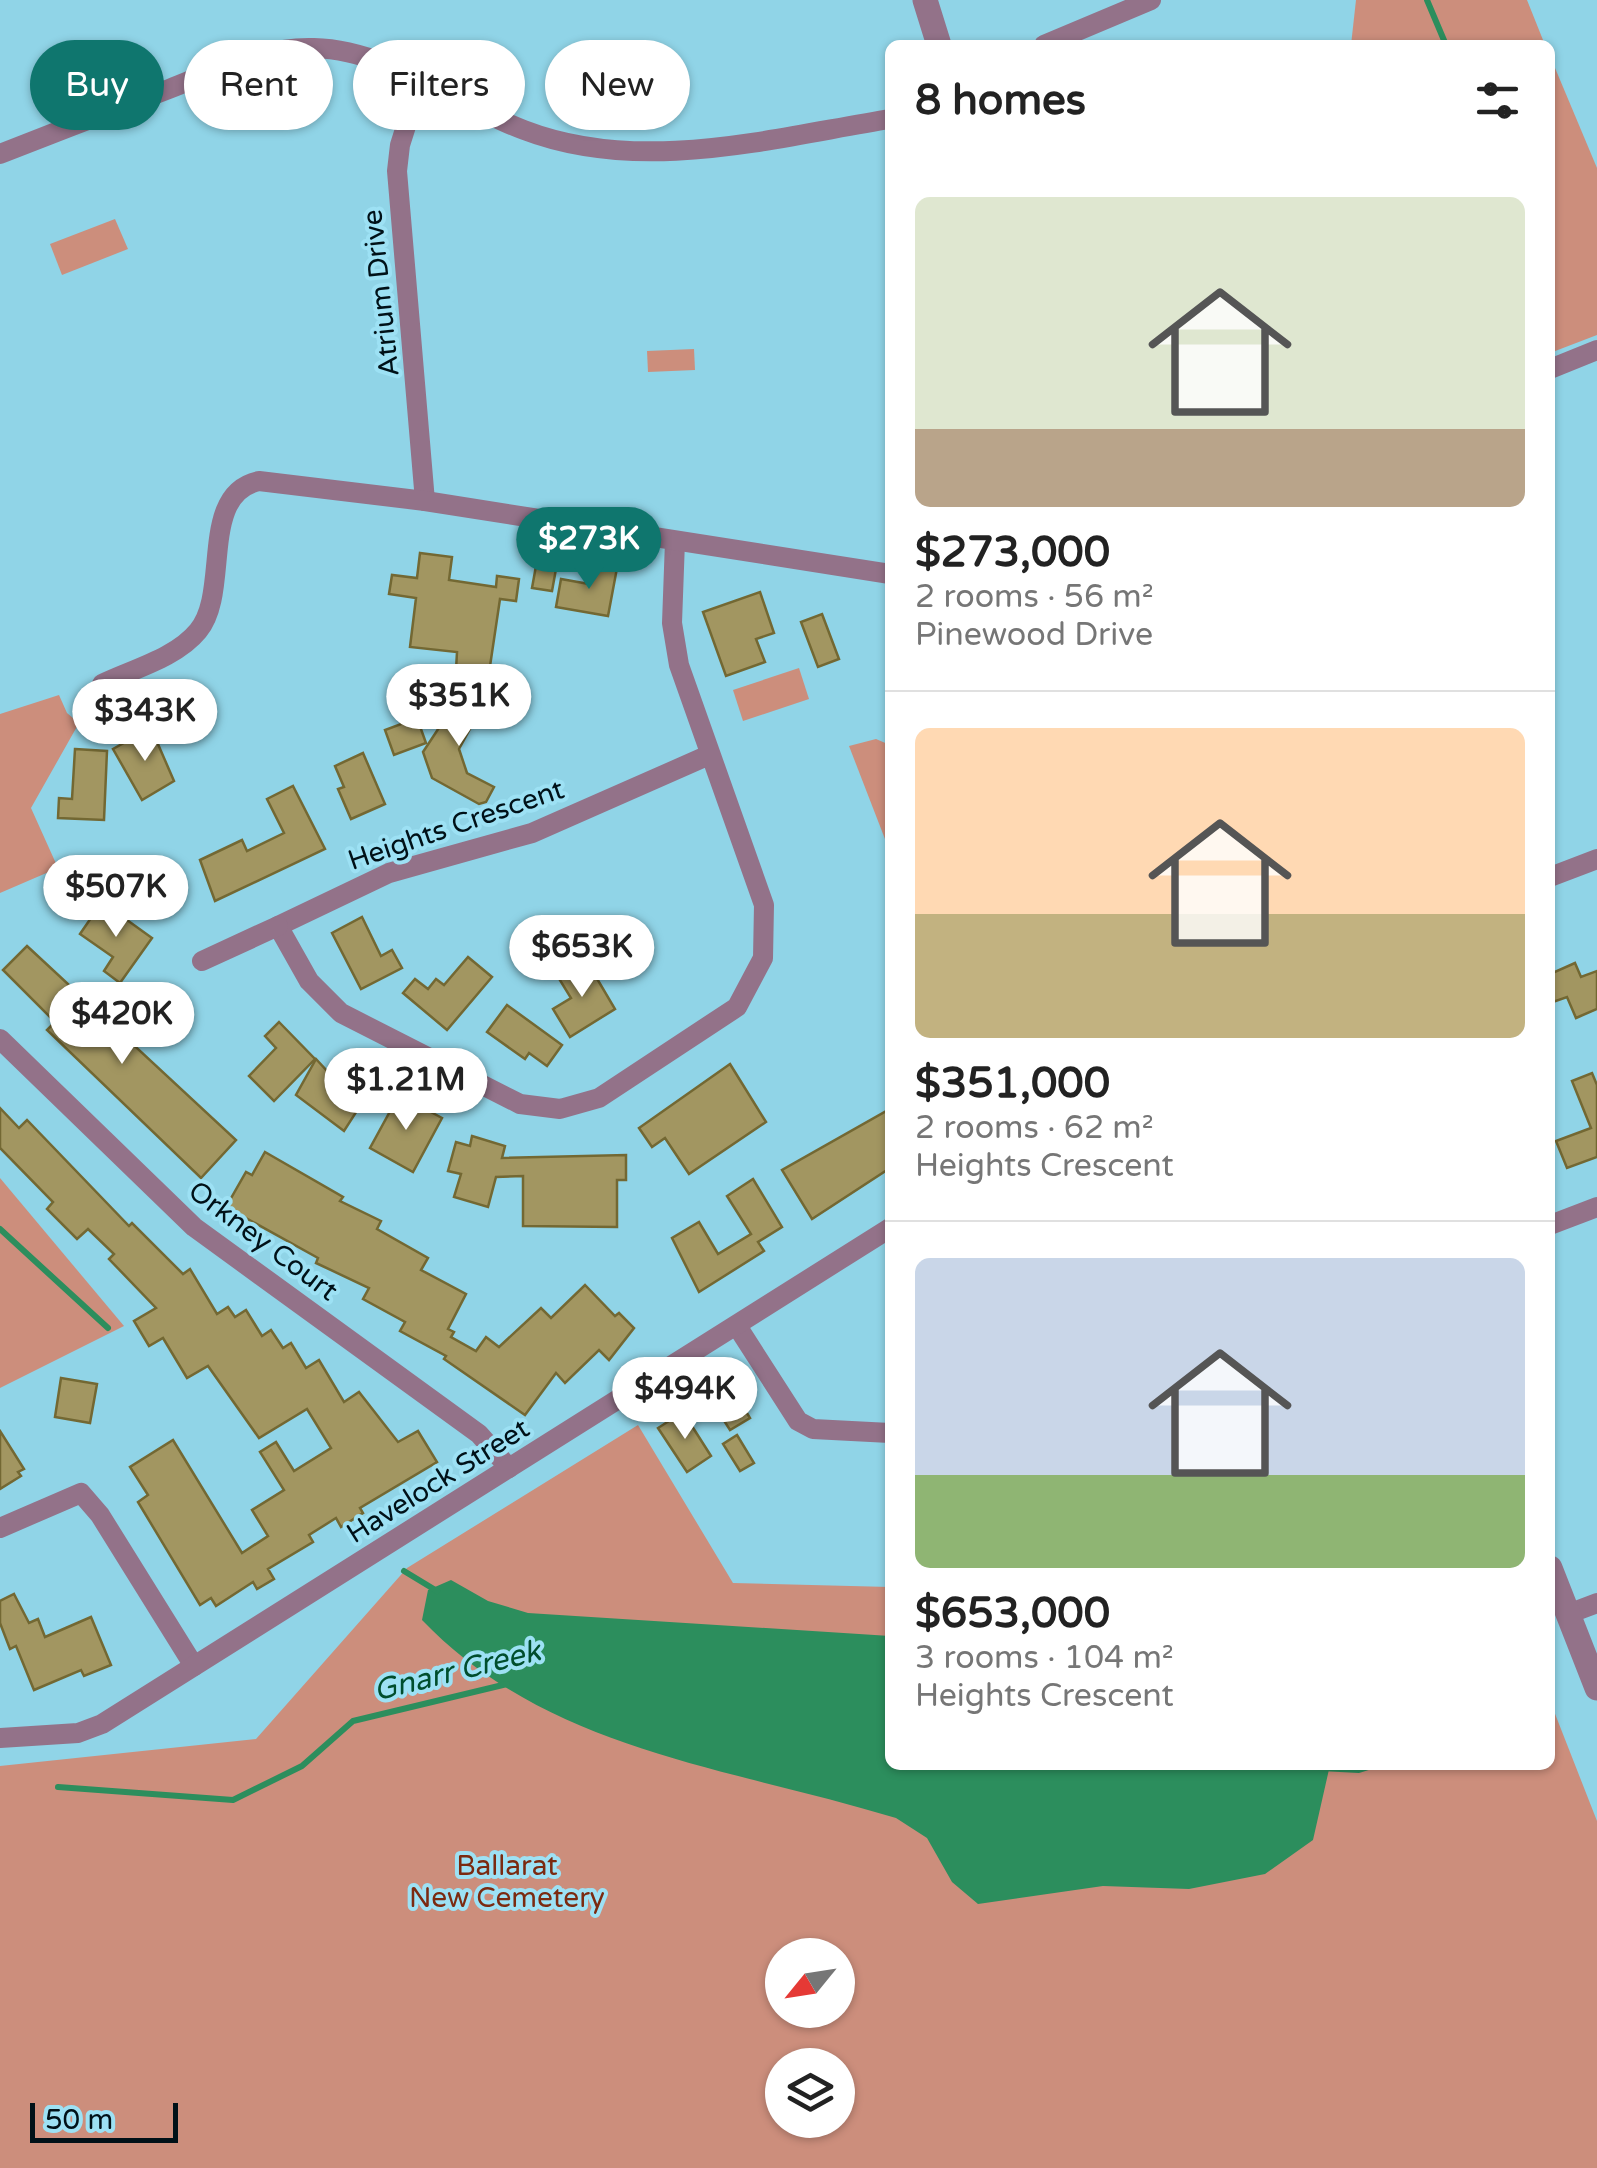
<!DOCTYPE html>
<meta charset="utf-8">
<style>
body{margin:0;font-family:"Varela Round",sans-serif;background:#f2f2f2;color:#222;height:100vh;display:flex;flex-direction:column;font-size:38px;white-space:nowrap}
*{box-sizing:border-box;margin:0}
p{font-size:32px;color:#767676}
.icon{flex:none;width:55px;height:55px;fill:none;stroke:currentColor;stroke-width:2;stroke-linecap:round;stroke-linejoin:round}
.map{position:relative;flex:1;overflow:hidden}
.details{position:absolute;left:885px;top:40px;width:670px;height:1730px;display:flex;flex-direction:column;background:#fff;border-radius:15px;box-shadow:0 2px 8px #0004}
.details>*{flex:none}
.guide{position:absolute;left:30px;top:40px;width:705px;height:90px;display:flex;gap:20px}
.needle{width:65px;rotate:240deg}
.tools{position:absolute;left:765px;top:1938px;display:grid;gap:20px}
.tools a{display:grid;place-items:center;width:90px;height:90px;border-radius:50%;background:#fff;box-shadow:0 2px 8px #0004;font-size:50px}
.scale{position:absolute;left:30px;bottom:25px;width:148px;box-sizing:border-box;padding-left:10px;border:5px solid #001118;border-top:0;font-size:28px;line-height:35px;white-space:nowrap;color:#001118;-webkit-text-stroke:8px #9de1f4;paint-order:stroke}
.price{position:absolute;translate:-50% -85px;padding:0 22px;border-radius:35px;background:#fff;color:#222;font-size:32px;line-height:65px;filter:drop-shadow(0 2px 5px #0008)}
.price::after{content:'';position:absolute;left:50%;top:60px;width:30px;height:22px;margin-left:-15px;background:inherit;clip-path:polygon(0 0,100% 0,50% 100%)}
.price.on{background:#0f766e;color:#fff}
ul{padding:0;list-style:none}
li{display:grid;align-content:center;gap:20px;height:530px;padding:0 30px}
li+li{border-top:2px solid #e0e0e0}
li span{display:grid;place-items:center;height:310px;border-radius:15px;color:#555}
li>.icon{margin-inline-start:auto}
span .icon{width:180px;height:180px;fill:#fffc;stroke-width:1}
li b{font-size:42px}
h2{display:flex;justify-content:space-between;align-items:center;height:120px;padding:0 30px;font-size:42px}
.tag{padding:0 35px;border-radius:45px;background:#fff;box-shadow:0 2px 8px #0004;font-size:35px;line-height:90px}
.tag.on{background:#0f766e;color:#fff}
.map>svg:first-child{display:block}
</style>
<div class="map">
<svg width="1597" height="2168" viewBox="0 0 1597 2168">
<rect width="100%" height="100%" fill="#90d4e7"/>
<!-- green -->
<g fill="#cc8e7c" fill-rule="evenodd">
<path d="M 1356,0 L 1527,0 L 1545,45 L 1351,45 Z"/>
<path d="M 1550,56 L 1597,168 L 1597,335 L 1550,353 Z"/>
<path d="M 115,219 L 128,249 L 62,275 L 50,244 Z"/>
<path d="M 694,349 L 695,370 L 648,372 L 647,351 Z"/>
<path d="M 799,668 L 809,699 L 743,721 L 733,690 Z"/>
<path d="M 59,695 L 67,713 L 79,723 L 31,808 L 58,868 L 0,893 L 0,714 Z"/>
<path d="M 876,739 L 890,745 L 890,852 L 849,746 Z"/>
<path d="M 0,1178 L 124,1326 L 0,1388 Z"/>
<path d="M 638,1425 L 733,1583 L 890,1587 L 890,1765 L 1550,1765 L 1550,1701 L 1597,1821 L 1597,2168 L 0,2168 L 0,1766 L 256,1739 L 407,1568 ZM 782,1955 L 838,1955 L 838,2010 L 782,2010 ZM 782,2065 L 838,2065 L 838,2120 L 782,2120 Z"/>
</g>
<!-- water -->
<path fill="#2c8e5d" d="M 451,1580 L 488,1601 L 528,1613 L 890,1636 L 890,1765 L 1330,1765 L 1313,1840 L 1265,1874 L 1189,1889 L 1103,1886 L 978,1904 L 952,1882 L 927,1838 L 896,1818 C 730,1767 549,1752 422,1620 L 428,1590 Z"/>
<g fill="none" stroke-linecap="round" stroke-linejoin="round">
<!-- stream -->
<g stroke="#2c8e5d" stroke-width="6">
<path d="M 1427,0 L 1446,45"/>
<path d="M 0,1229 L 108,1328"/>
<path d="M 404,1571 L 437,1591"/>
<path d="M 1321,1768 L 1359,1770 L 1375,1765"/>
<path d="M 58,1787 L 233,1800 L 302,1766 L 353,1721 L 507,1684"/>
</g>
</g>
<!-- building -->
<g fill="#a29661" stroke="#736833" stroke-width="2.5">
<path d="M 420,553 L 452,557 L 449,580 L 496,587 L 497,576 L 519,579 L 516,601 L 500,599 L 489,673 L 456,670 L 457,652 L 410,647 L 416,598 L 389,594 L 392,575 L 417,578 Z"/>
<path d="M 538,555 L 558,558 L 552,591 L 532,588 Z"/>
<path d="M 593,564 L 617,568 L 608,616 L 556,607 L 561,579 L 589,584 Z"/>
<path d="M 760,592 L 774,633 L 756,639 L 765,662 L 726,676 L 703,612 Z"/>
<path d="M 822,614 L 839,659 L 818,667 L 801,622 Z"/>
<path d="M 491,695 L 499,718 L 471,727 L 459,749 L 467,773 L 494,787 L 486,802 L 479,804 L 432,778 L 423,752 L 452,708 Z"/>
<path d="M 417,718 L 426,743 L 394,755 L 385,730 Z"/>
<path d="M 151,728 L 174,781 L 142,800 L 113,749 Z"/>
<path d="M 75,749 L 107,751 L 104,820 L 58,818 L 59,798 L 72,799 Z"/>
<path d="M 363,753 L 385,804 L 351,819 L 338,789 L 344,787 L 335,766 Z"/>
<path d="M 293,786 L 325,849 L 215,901 L 200,860 L 242,840 L 247,851 L 284,833 L 267,799 Z"/>
<path d="M 102,902 L 152,938 L 120,983 L 104,971 L 113,957 L 80,934 Z"/>
<path d="M 362,917 L 381,956 L 392,950 L 402,968 L 361,989 L 332,933 Z"/>
<path d="M 27,946 L 236,1140 L 201,1178 L 47,1030 L 55,1022 L 3,970 Z"/>
<path d="M 468,957 L 492,977 L 447,1030 L 403,993 L 415,979 L 428,989 L 436,979 L 444,985 Z"/>
<path d="M 586,960 L 615,1009 L 570,1037 L 553,1009 L 571,998 L 558,977 Z"/>
<path d="M 1575,963 L 1581,977 L 1597,971 L 1597,1009 L 1576,1018 L 1567,997 L 1550,1003 L 1550,974 Z"/>
<path d="M 507,1005 L 562,1045 L 547,1066 L 529,1053 L 525,1059 L 487,1032 Z"/>
<path d="M 279,1022 L 315,1059 L 274,1101 L 249,1076 L 276,1048 L 265,1036 Z"/>
<path d="M 316,1059 L 329,1073 L 334,1066 L 371,1089 L 344,1131 L 296,1095 Z"/>
<path d="M 730,1064 L 766,1122 L 689,1174 L 665,1138 L 652,1147 L 639,1128 Z"/>
<path d="M 1592,1073 L 1597,1085 L 1597,1157 L 1567,1168 L 1556,1141 L 1591,1128 L 1572,1081 Z"/>
<path d="M 399,1095 L 442,1118 L 413,1172 L 370,1148 Z"/>
<path d="M 0,1108 L 19,1128 L 27,1120 L 129,1226 L 132,1223 L 183,1274 L 190,1269 L 217,1314 L 228,1307 L 235,1317 L 246,1310 L 262,1336 L 271,1330 L 283,1348 L 291,1343 L 306,1368 L 319,1360 L 344,1402 L 359,1392 L 398,1442 L 418,1431 L 437,1462 L 360,1508 L 363,1513 L 341,1527 L 336,1518 L 309,1535 L 313,1542 L 268,1569 L 274,1579 L 257,1589 L 253,1582 L 216,1606 L 211,1598 L 200,1605 L 138,1502 L 148,1495 L 130,1467 L 173,1440 L 242,1553 L 268,1536 L 252,1510 L 284,1490 L 260,1452 L 276,1442 L 294,1471 L 331,1448 L 307,1409 L 259,1438 L 208,1366 L 187,1378 L 163,1338 L 149,1346 L 134,1321 L 156,1308 L 109,1259 L 114,1254 L 88,1229 L 77,1239 L 47,1209 L 53,1202 L 0,1148 Z"/>
<path d="M 890,1109 L 890,1168 L 812,1219 L 782,1170 Z"/>
<path d="M 472,1136 L 505,1146 L 502,1158 L 626,1155 L 626,1180 L 617,1180 L 617,1227 L 523,1226 L 523,1176 L 496,1177 L 488,1207 L 454,1197 L 461,1174 L 448,1171 L 456,1142 L 470,1146 Z"/>
<path d="M 265,1152 L 343,1197 L 340,1201 L 381,1221 L 377,1229 L 428,1258 L 421,1270 L 466,1294 L 448,1329 L 454,1332 L 451,1337 L 476,1351 L 486,1337 L 499,1347 L 541,1308 L 551,1318 L 585,1285 L 615,1316 L 619,1313 L 634,1328 L 609,1360 L 599,1350 L 565,1383 L 556,1373 L 525,1415 L 444,1359 L 446,1356 L 400,1331 L 405,1322 L 363,1299 L 369,1288 L 316,1263 L 318,1258 L 226,1207 L 246,1172 L 252,1175 Z"/>
<path d="M 753,1179 L 782,1227 L 758,1242 L 764,1251 L 699,1292 L 672,1238 L 699,1222 L 718,1254 L 751,1234 L 727,1196 Z"/>
<path d="M 61,1378 L 97,1384 L 90,1423 L 55,1417 Z"/>
<path d="M 730,1385 L 750,1418 L 730,1430 L 709,1397 Z"/>
<path d="M 683,1412 L 711,1456 L 687,1472 L 658,1428 Z"/>
<path d="M 0,1431 L 24,1469 L 18,1472 L 21,1476 L 0,1489 Z"/>
<path d="M 737,1435 L 754,1463 L 740,1471 L 723,1444 Z"/>
<path d="M 14,1594 L 29,1623 L 38,1619 L 45,1637 L 91,1617 L 111,1665 L 84,1676 L 81,1670 L 34,1690 L 16,1646 L 10,1649 L 0,1623 L 0,1601 Z"/>
</g>
<g fill="none" stroke-linecap="round" stroke-linejoin="round">
<!-- minor -->
<g stroke="#937289" stroke-width="20">
<path d="M 1044,45 L 1151,0"/>
<path d="M 420,82 L 400,145 L 397,171 L 425,501"/>
<path d="M 0,154 C 56,132 113,110 169,89 C 216,71 263,46 314,48 C 390,50 454,104 524,130 C 641,175 772,138 890,119"/>
<path d="M 1550,369 L 1597,350"/>
<path d="M 675,541 L 672,623 L 679,665 L 764,905 L 763,958 L 737,1007 L 599,1098 L 560,1109 L 520,1104 L 341,1013 L 309,981 L 278,926 L 389,873 L 532,833 L 709,755"/>
<path d="M 102,684 C 133,669 176,658 198,631 C 231,592 198,494 259,481 L 425,501 L 890,574"/>
<path d="M 1550,877 L 1597,859"/>
<path d="M 202,961 L 278,926"/>
<path d="M 0,1039 L 194,1227 L 479,1434 L 509,1468"/>
<path d="M 1550,1225 L 1597,1207"/>
<path d="M 737,1326 L 798,1421 L 813,1429 L 890,1433"/>
<path d="M 0,1528 L 81,1493 L 100,1515 L 194,1666"/>
<path d="M 1568,1614 L 1597,1603"/>
<path d="M 0,1738 L 78,1733 L 102,1724 L 890,1228"/>
</g>
<!-- tertiary -->
<g stroke="#937289" stroke-width="25">
<path d="M 925,0 L 939,45"/>
<path d="M 1550,1568 L 1597,1688"/>
</g>
</g>
<g text-anchor="middle" dominant-baseline="central" stroke-width="8" stroke-linejoin="round" paint-order="stroke">
<!-- street labels -->
<g font-size="28" fill="#001118" stroke="#9de1f4">
<text transform="translate(381 293) rotate(-96)">Atrium Drive</text>
<text transform="translate(456 825) rotate(-19)">Heights Crescent</text>
<text transform="translate(263 1241) rotate(37)">Orkney Court</text>
<text transform="translate(438 1481) rotate(-32)">Havelock Street</text>
</g>
<!-- park labels -->
<g font-size="28" fill="#7b2a10" stroke="#9de1f4">
<text x="507" y="1866">Ballarat<tspan x="507" dy="32">New Cemetery</tspan></text>
</g>
<!-- water labels -->
<g font-size="30" font-style="italic" fill="#004e2d" stroke="#9de1f4">
<text transform="translate(457 1671) rotate(-14)">Gnarr Creek</text>
</g>
</g>
</svg>
<div class="tools">
<a><svg class="needle" viewBox="-14 -14 28 28"><path d="M0-13l5 13h-10z" fill="#e53935"/><path d="M0 13l5-13h-10z" fill="#767676"/></svg></a>
<a><svg class="icon" aria-label="layers" viewBox="0 0 24 24"><path d="M12 4l9 5-9 5-9-5zM3 14l9 5 9-5"/></svg></a>
</div>
<div class="scale">50 m</div>
<b class="price on" style="left:589px;top:592px">$273K</b>
<b class="price" style="left:459px;top:749px">$351K</b>
<b class="price" style="left:145px;top:764px">$343K</b>
<b class="price" style="left:116px;top:940px">$507K</b>
<b class="price" style="left:582px;top:1000px">$653K</b>
<b class="price" style="left:122px;top:1067px">$420K</b>
<b class="price" style="left:406px;top:1133px">$1.21M</b>
<b class="price" style="left:685px;top:1442px">$494K</b>
<div class="guide">
<a class="tag on">Buy</a>
<a class="tag">Rent</a>
<a class="tag">Filters</a>
<a class="tag">New</a>
</div>
<section class="details">
<h2>8 homes<svg class="icon" aria-label="filters" viewBox="0 0 24 24"><path d="M4 7h16M4 17h16"/><circle cx="9" cy="7" r="2"/><circle cx="15" cy="17" r="2"/></svg></h2>
<ul>
<li><span style="background:linear-gradient(#dfe7d0 75%,#b9a48a 0)"><svg class="icon" aria-label="home" viewBox="0 0 24 24"><path d="M3 11l9-7 9 7M6 9v11h12V9"/></svg></span><div><b>$273,000</b><p>2 rooms · 56 m²</p><p>Pinewood Drive</p></div></li>
<li><span style="background:linear-gradient(#ffd9b3 60%,#c2b280 0)"><svg class="icon" aria-label="home" viewBox="0 0 24 24"><path d="M3 11l9-7 9 7M6 9v11h12V9"/></svg></span><div><b>$351,000</b><p>2 rooms · 62 m²</p><p>Heights Crescent</p></div></li>
<li><span style="background:linear-gradient(#c9d6e8 70%,#8fb573 0)"><svg class="icon" aria-label="home" viewBox="0 0 24 24"><path d="M3 11l9-7 9 7M6 9v11h12V9"/></svg></span><div><b>$653,000</b><p>3 rooms · 104 m²</p><p>Heights Crescent</p></div></li>
</ul>
</section>
</div>
